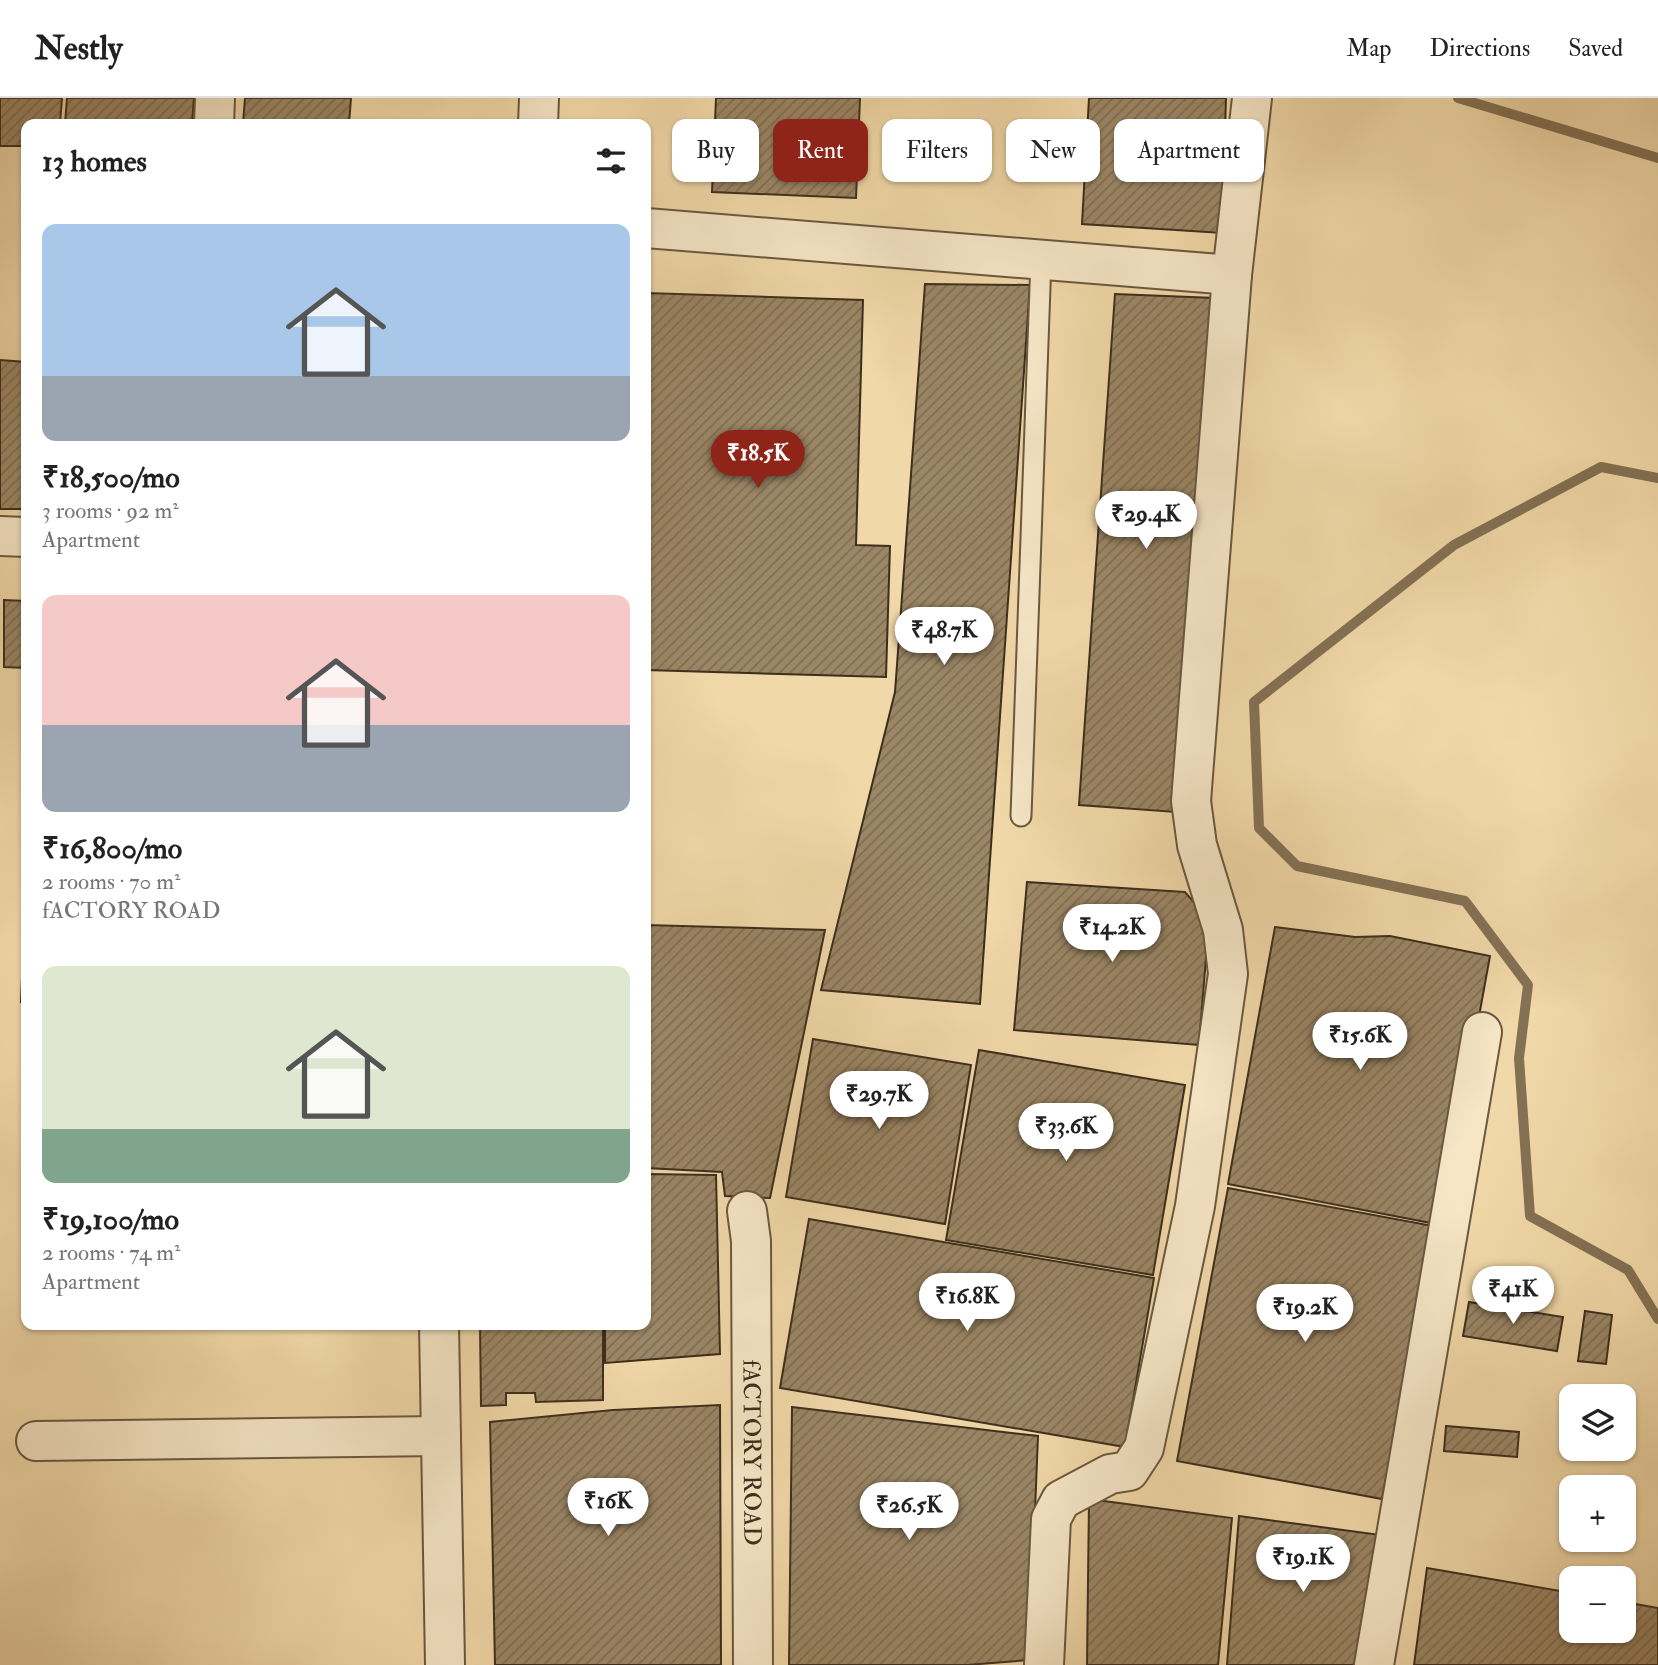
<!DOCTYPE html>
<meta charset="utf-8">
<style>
body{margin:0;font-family:"IM FELL Double Pica",serif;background:#f6f6f6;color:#222;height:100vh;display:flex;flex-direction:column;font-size:26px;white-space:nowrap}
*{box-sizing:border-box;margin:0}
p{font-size:23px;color:#767676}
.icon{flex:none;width:38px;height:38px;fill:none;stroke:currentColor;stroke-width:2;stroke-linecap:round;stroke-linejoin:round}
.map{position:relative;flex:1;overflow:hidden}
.details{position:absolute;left:21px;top:21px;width:630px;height:1211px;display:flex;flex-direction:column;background:#fff;border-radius:14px;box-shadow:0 2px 5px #0004}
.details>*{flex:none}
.guide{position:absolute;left:672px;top:21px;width:665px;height:63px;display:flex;gap:14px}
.fabs{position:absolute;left:1559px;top:1286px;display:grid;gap:14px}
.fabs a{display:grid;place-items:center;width:77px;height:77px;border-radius:14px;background:#fff;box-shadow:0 2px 5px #0004;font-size:35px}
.price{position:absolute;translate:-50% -60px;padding:0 16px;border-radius:24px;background:#fff;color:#222;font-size:23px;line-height:46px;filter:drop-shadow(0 2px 4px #0008)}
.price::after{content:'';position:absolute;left:50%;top:42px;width:21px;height:16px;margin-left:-10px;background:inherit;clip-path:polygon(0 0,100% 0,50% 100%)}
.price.on{background:#8f2418;color:#fff}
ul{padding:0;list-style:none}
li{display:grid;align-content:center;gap:14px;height:371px;padding:0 21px}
li span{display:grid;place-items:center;height:217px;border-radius:14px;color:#555}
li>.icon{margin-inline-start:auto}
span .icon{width:126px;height:126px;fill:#fffc;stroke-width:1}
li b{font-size:30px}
h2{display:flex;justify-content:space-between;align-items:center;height:84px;padding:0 21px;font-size:30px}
.tag{padding:0 24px;border-radius:14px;background:#fff;box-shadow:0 2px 5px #0004;font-size:24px;line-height:63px}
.tag.on{background:#8f2418;color:#fff}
header{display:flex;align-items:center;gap:42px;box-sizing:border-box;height:98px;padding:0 35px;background:#fff;border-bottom:2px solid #e0e0e0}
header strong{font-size:33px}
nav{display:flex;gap:38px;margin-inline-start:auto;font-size:24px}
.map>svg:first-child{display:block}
</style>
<header>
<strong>Nestly</strong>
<nav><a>Map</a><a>Directions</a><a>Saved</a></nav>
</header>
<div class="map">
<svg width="1658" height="1567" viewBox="0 0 1658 1567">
<defs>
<pattern id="building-hatch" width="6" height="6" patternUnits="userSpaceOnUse" patternTransform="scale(1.75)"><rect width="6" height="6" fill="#9b8665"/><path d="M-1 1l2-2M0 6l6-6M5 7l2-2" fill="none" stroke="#806e53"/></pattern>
</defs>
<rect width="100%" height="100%" fill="#f1d8a8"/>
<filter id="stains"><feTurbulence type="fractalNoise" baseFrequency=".00286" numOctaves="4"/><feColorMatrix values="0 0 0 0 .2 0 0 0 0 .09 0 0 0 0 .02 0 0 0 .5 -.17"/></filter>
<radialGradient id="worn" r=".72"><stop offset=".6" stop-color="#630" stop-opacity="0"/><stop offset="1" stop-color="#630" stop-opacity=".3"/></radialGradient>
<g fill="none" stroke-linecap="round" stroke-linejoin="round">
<!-- stream -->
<g stroke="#847154" stroke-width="10">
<path d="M 1458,0 L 1658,60"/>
<path d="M 1658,380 L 1601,369 L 1454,447 L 1254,604 L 1259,730 L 1297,768 L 1465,803 L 1528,887 L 1519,960 L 1530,1118 L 1628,1172 L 1658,1221"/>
</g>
</g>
<!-- building -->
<g fill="url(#building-hatch)" stroke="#3d2e1d" stroke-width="2">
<path d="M 0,0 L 62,0 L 60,26 L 26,26 L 26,48 L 0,48 Z"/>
<path d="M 67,0 L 194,0 L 192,26 L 65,26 Z"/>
<path d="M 245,0 L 351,0 L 349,26 L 243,26 Z"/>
<path d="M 716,0 L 860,0 L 856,100 L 712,94 Z"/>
<path d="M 1089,0 L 1226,0 L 1222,135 L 1082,126 Z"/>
<path d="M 925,186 L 1030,187 L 980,906 L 821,892 L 895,594 Z"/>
<path d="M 646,195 L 863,202 L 856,447 L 890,448 L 886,579 L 646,572 Z"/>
<path d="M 1115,196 L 1215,200 L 1176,714 L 1079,707 Z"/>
<path d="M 0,262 L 26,264 L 26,411 L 0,411 Z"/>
<path d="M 4,502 L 26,503 L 26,570 L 4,569 Z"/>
<path d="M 1027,784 L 1185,794 L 1209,822 L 1199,947 L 1014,932 Z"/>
<path d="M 25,809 L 26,809 L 26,904 L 21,904 Z"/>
<path d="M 646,827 L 825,832 L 770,1100 L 725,1098 L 722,1074 L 646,1070 Z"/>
<path d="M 1275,829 L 1355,839 L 1390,838 L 1490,858 L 1441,1127 L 1228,1086 Z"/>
<path d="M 813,941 L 971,967 L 945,1126 L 786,1099 Z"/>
<path d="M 979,952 L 1185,987 L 1153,1177 L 946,1142 Z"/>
<path d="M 646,1076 L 716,1077 L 720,1256 L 605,1265 L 605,1227 L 646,1227 Z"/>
<path d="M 1228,1090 L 1433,1128 L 1382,1401 L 1177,1363 Z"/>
<path d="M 809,1121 L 1154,1180 L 1125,1349 L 780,1290 Z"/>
<path d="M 1469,1204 L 1563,1219 L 1557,1253 L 1463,1238 Z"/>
<path d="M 1585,1213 L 1612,1217 L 1606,1266 L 1578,1263 Z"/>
<path d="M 480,1227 L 603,1227 L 603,1302 L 536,1304 L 535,1295 L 506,1295 L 506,1307 L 481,1308 Z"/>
<path d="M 720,1307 L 721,1567 L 495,1567 L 490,1324 L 613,1312 Z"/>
<path d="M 792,1309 L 1038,1338 L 1029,1562 L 967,1567 L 789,1567 Z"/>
<path d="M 1446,1328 L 1519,1334 L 1517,1359 L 1444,1353 Z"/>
<path d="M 1089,1401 L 1232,1420 L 1218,1567 L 1087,1567 Z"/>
<path d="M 1239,1418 L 1388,1438 L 1364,1567 L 1227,1567 Z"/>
<path d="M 1427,1470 L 1572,1495 L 1572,1533 L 1624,1533 L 1624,1504 L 1658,1510 L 1658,1567 L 1414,1567 Z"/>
</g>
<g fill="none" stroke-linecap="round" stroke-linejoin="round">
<!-- lane casing -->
<g stroke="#6a5840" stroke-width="23">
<path id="lane" d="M 1021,718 L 1041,161"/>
</g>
<!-- street casing -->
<g stroke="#6a5840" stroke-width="42">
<g id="street">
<path d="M 214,26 L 215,0"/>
<path d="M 538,26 L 539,0"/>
<path d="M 646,130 L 1232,177 L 1191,703 L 1197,747 L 1223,832 L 1228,876 L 1195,1108 L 1144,1350 L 1129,1373 L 1110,1376 L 1061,1402 L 1051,1421 L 1044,1567"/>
<path d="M 1232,177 L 1252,0"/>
<path d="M 0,438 L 26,439"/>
<path id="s1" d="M 747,1113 L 751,1143 L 753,1567"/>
<path d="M 439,1227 L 445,1567"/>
<path d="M 36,1343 L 441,1338"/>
<path d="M 1374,1567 L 1482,934"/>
</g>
</g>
<!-- lane -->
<use href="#lane" stroke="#f6e6c6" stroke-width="19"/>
<!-- street -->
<use href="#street" stroke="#f6e6c6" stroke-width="38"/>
</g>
<g text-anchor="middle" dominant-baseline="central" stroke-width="6" stroke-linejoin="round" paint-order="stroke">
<!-- street labels -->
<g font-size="24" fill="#3d2e1d" stroke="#f6e6c6">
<text stroke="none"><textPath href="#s1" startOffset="242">fACTORY ROAD</textPath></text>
</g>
</g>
<rect width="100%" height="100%" filter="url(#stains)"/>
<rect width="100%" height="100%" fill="url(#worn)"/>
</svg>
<div class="fabs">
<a><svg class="icon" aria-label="layers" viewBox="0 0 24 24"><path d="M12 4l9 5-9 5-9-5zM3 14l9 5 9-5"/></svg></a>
<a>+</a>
<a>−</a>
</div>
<b class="price on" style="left:758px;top:392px">₹18.5K</b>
<b class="price" style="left:1146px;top:453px">₹29.4K</b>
<b class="price" style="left:944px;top:569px">₹48.7K</b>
<b class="price" style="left:1112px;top:866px">₹14.2K</b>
<b class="price" style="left:1360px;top:974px">₹15.6K</b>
<b class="price" style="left:879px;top:1033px">₹29.7K</b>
<b class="price" style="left:1066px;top:1065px">₹33.6K</b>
<b class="price" style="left:1513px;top:1228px">₹41K</b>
<b class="price" style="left:967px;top:1235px">₹16.8K</b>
<b class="price" style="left:1305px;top:1246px">₹19.2K</b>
<b class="price" style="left:608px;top:1440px">₹16K</b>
<b class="price" style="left:909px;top:1444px">₹26.5K</b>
<b class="price" style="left:1303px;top:1496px">₹19.1K</b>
<div class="guide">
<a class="tag">Buy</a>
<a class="tag on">Rent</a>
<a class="tag">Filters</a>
<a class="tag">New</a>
<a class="tag">Apartment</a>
</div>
<section class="details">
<h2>13 homes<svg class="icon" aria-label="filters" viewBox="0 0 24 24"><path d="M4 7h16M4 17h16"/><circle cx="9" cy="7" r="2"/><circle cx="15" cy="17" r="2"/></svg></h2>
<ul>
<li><span style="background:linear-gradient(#a9c7e8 70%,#9aa5b1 0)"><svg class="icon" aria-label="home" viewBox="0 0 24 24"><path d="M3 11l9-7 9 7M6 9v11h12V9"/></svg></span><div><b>₹18,500/mo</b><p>3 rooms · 92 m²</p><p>Apartment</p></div></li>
<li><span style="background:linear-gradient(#f6c9c9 60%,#9aa5b1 0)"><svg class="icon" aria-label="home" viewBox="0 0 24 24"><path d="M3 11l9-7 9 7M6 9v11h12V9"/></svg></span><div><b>₹16,800/mo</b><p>2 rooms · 70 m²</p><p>fACTORY ROAD</p></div></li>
<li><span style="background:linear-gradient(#dfe7d0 75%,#7fa58c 0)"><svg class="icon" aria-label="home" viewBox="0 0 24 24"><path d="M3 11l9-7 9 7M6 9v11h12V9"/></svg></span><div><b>₹19,100/mo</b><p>2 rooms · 74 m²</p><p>Apartment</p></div></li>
</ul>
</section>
</div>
